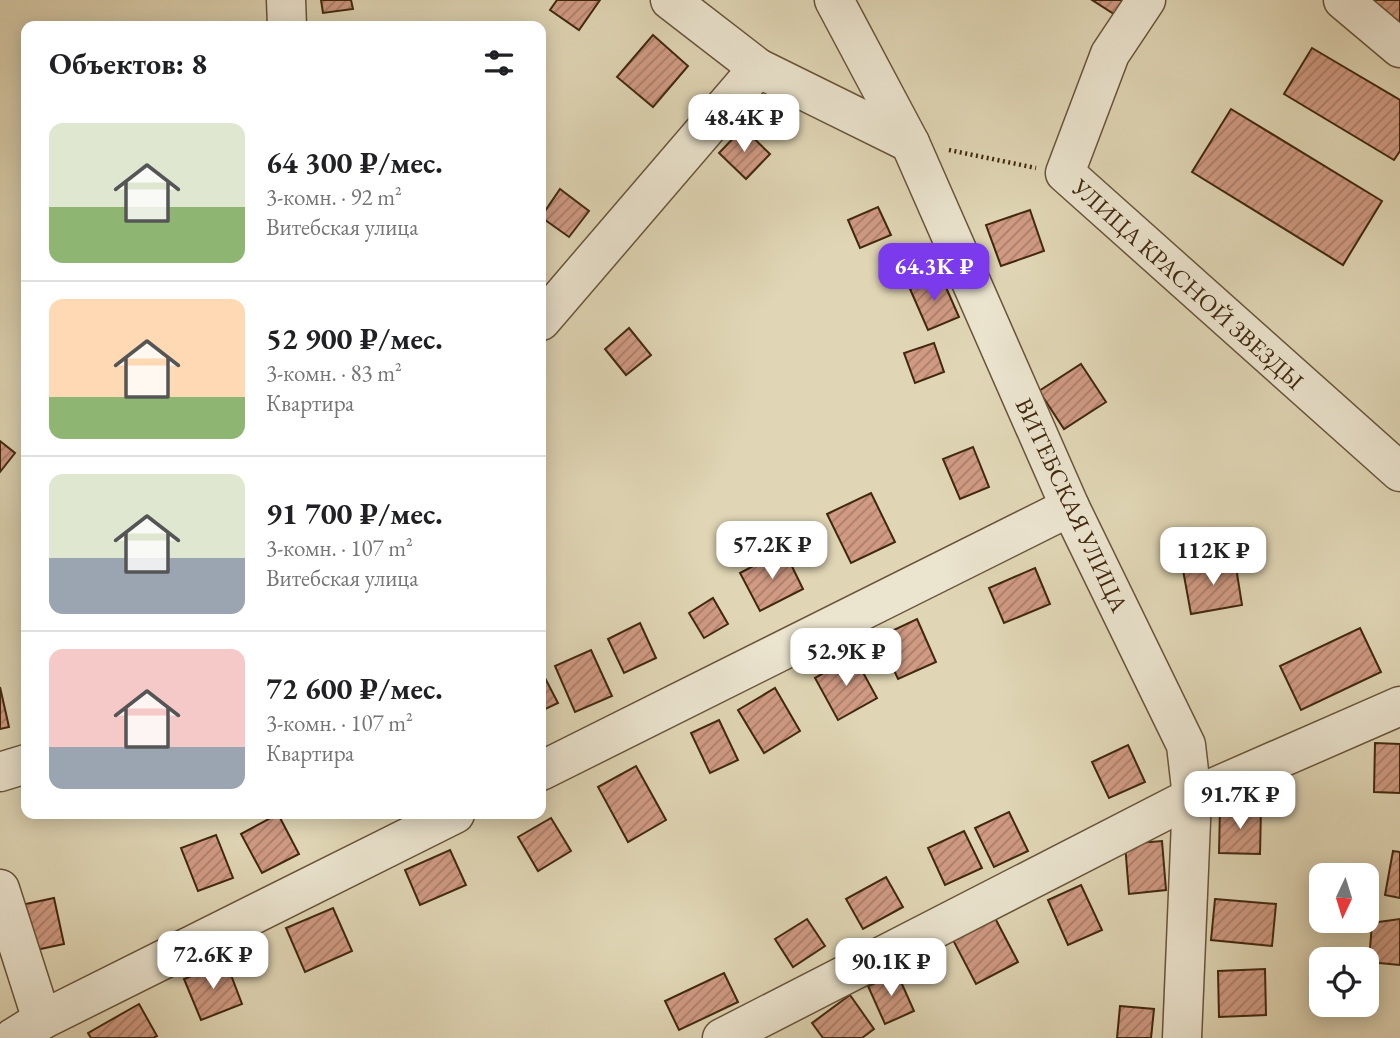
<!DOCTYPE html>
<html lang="ru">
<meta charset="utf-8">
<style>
body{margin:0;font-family:"EB Garamond",serif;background:#f2f2f2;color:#202124;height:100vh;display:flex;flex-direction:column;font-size:26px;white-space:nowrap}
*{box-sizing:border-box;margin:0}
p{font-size:23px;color:#757577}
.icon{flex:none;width:38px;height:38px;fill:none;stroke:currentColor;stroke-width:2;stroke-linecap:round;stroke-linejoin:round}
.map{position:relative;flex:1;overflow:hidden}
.sheet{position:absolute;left:21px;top:21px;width:525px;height:798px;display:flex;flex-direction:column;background:#fff;border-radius:14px;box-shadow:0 4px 18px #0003}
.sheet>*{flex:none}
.needle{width:46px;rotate:184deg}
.buttons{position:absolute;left:1309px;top:863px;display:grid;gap:14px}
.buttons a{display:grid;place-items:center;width:70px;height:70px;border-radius:14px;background:#fff;box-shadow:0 4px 18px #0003;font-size:35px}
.price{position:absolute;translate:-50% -60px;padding:0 16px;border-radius:14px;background:#fff;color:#222;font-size:23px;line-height:46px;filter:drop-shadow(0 2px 4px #0008)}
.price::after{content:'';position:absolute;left:50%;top:42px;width:21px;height:16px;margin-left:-10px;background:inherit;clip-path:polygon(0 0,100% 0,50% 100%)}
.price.active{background:#7c3aed;color:#fff}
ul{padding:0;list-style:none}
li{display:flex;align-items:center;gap:21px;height:175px;padding:0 28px}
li+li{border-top:2px solid #e0e0e0}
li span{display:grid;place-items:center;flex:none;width:196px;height:140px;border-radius:14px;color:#555}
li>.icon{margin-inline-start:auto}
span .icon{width:84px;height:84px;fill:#fffc;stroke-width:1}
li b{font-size:30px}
h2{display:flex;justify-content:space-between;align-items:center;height:84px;padding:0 28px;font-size:30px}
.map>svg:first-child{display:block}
</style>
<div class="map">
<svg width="1400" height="1038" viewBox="0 0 1400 1038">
<defs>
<pattern id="building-hatch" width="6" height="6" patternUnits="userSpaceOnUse" patternTransform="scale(1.75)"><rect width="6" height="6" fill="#d09a83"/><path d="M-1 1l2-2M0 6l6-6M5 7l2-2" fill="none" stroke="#aa7e6a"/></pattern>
</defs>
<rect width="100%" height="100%" fill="#e0d6b5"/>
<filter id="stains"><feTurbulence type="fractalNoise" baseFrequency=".00286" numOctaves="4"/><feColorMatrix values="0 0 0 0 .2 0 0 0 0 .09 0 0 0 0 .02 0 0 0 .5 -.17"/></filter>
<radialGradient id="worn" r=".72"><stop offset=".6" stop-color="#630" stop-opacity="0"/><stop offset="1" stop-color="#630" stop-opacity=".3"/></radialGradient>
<!-- building -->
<g fill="url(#building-hatch)" stroke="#41280e" stroke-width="2">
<path d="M 321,0 L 351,0 L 353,9 L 323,13 Z"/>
<path d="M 557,0 L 600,0 L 579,30 L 550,10 Z"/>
<path d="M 1092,0 L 1133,0 L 1120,18 Z"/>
<path d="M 1365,0 L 1400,0 L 1400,29 Z"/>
<path d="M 653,35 L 688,66 L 653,107 L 617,77 Z"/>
<path d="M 1312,48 L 1400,100 L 1400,151 L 1394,160 L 1284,94 Z"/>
<path d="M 1231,109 L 1382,201 L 1343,265 L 1192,172 Z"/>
<path d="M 743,128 L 770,154 L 746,179 L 719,153 Z"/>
<path d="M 560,189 L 589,211 L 569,237 L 541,217 Z"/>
<path d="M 878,207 L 891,235 L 860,248 L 848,220 Z"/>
<path d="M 1030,210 L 1044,251 L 1001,266 L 986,225 Z"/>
<path d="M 941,276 L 959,317 L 928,330 L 910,289 Z"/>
<path d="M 629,328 L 651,355 L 626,375 L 605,349 Z"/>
<path d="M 934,343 L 944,372 L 915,383 L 904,353 Z"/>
<path d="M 1081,364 L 1106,402 L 1064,429 L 1039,391 Z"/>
<path d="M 0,441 L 15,453 L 0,472 Z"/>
<path d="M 973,447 L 989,487 L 960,499 L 943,459 Z"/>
<path d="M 871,493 L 895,542 L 851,563 L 827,514 Z"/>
<path d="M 784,550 L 803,589 L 760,611 L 740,573 Z"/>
<path d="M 1235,561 L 1242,605 L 1191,614 L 1183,570 Z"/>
<path d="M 1035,568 L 1050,604 L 1004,623 L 989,588 Z"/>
<path d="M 713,598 L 728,624 L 704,638 L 689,613 Z"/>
<path d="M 917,619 L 936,662 L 898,679 L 879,637 Z"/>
<path d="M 640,623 L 656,658 L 624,673 L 608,639 Z"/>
<path d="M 1360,628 L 1381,672 L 1301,710 L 1280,666 Z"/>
<path d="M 591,650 L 612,696 L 575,712 L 555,666 Z"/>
<path d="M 854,656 L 877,698 L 838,720 L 815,678 Z"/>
<path d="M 545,678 L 558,703 L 541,711 L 541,680 Z"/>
<path d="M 0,687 L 9,727 L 0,729 Z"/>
<path d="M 775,688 L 800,731 L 764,753 L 738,710 Z"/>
<path d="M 719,720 L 738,760 L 710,773 L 691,733 Z"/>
<path d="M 1375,743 L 1400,744 L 1400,793 L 1374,792 Z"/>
<path d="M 1128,745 L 1145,782 L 1109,798 L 1092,762 Z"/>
<path d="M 636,766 L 666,820 L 628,842 L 598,787 Z"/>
<path d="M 1220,808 L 1261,809 L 1260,854 L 1219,853 Z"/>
<path d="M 1009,812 L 1028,851 L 994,867 L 975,828 Z"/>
<path d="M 278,814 L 299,854 L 262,873 L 241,834 Z"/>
<path d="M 551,818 L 571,851 L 538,871 L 518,837 Z"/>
<path d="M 964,831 L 982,868 L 945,885 L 928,848 Z"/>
<path d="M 216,835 L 233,878 L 198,891 L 181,848 Z"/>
<path d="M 1162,841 L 1166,890 L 1129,894 L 1125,844 Z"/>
<path d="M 450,850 L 466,885 L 420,905 L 405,870 Z"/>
<path d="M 1393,851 L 1400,852 L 1400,898 L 1385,895 Z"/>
<path d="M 886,877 L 903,907 L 863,929 L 846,899 Z"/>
<path d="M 1081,885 L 1102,930 L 1068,945 L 1048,900 Z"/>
<path d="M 54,898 L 64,944 L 31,951 L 21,905 Z"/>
<path d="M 1215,899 L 1276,904 L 1272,946 L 1211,940 Z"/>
<path d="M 333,908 L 352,951 L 305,972 L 286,928 Z"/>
<path d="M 995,918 L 1018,962 L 976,984 L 953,940 Z"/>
<path d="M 807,919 L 825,946 L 793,967 L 775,939 Z"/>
<path d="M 1400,919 L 1400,965 L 1369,962 L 1372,923 Z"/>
<path d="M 226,962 L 242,1004 L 201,1020 L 184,979 Z"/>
<path d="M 1265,969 L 1266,1015 L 1219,1017 L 1218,971 Z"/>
<path d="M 724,973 L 738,1002 L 679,1030 L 665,1001 Z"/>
<path d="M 897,973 L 914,1011 L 885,1024 L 868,986 Z"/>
<path d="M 850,995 L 874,1029 L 862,1038 L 823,1038 L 812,1023 Z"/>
<path d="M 139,1004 L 157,1036 L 153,1038 L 91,1038 L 88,1033 Z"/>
<path d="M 1120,1006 L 1154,1009 L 1151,1038 L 1117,1038 Z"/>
</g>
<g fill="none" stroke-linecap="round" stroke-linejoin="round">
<!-- minor casing -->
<g stroke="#695438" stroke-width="41">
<g id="minor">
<path d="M 286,0 L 287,26"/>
<path d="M 670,0 L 758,68 L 910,143"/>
<path d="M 834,0 L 910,143 L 1070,507 L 1186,745 L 1192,797 L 1182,1038"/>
<path d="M 1146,0 L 1110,54 L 1065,173 L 1400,472"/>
<path d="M 1343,0 L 1400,48"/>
<path d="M 541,321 L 758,68"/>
<path d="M 541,771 L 1070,507"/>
<path d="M 0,772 L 26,764"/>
<path d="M 0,889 L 42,1020"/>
<path d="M 13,1038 L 42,1020 L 455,814"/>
<path d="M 722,1038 L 1192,797 L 1400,706"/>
</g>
</g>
<!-- path -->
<path stroke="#41280e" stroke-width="4.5" stroke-dasharray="2 3.5" stroke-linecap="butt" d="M 949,150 L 1036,168"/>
<!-- minor -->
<use href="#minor" stroke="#ebe4cf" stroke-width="38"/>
</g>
<g text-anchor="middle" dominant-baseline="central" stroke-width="5" stroke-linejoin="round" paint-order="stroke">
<!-- street labels -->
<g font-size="24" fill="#41280e" stroke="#ebe4cf">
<text transform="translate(1188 284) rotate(42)">УЛИЦА КРАСНОЙ ЗВЕЗДЫ</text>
<text transform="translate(1072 505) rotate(65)">ВИТЕБСКАЯ УЛИЦА</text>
</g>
</g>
<rect width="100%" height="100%" filter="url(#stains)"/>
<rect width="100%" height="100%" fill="url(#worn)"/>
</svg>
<div class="buttons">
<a><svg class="needle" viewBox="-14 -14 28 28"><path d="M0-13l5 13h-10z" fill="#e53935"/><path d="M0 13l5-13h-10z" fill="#757577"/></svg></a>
<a><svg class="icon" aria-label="locate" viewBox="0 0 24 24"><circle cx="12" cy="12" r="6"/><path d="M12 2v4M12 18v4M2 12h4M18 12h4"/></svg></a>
</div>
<b class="price" style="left:744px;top:154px">48.4K ₽</b>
<b class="price active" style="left:934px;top:303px">64.3K ₽</b>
<b class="price" style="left:772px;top:581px">57.2K ₽</b>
<b class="price" style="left:1213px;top:587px">112K ₽</b>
<b class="price" style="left:846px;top:688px">52.9K ₽</b>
<b class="price" style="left:1240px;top:831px">91.7K ₽</b>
<b class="price" style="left:213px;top:991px">72.6K ₽</b>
<b class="price" style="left:891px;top:998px">90.1K ₽</b>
<section class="sheet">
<h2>Объектов: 8<svg class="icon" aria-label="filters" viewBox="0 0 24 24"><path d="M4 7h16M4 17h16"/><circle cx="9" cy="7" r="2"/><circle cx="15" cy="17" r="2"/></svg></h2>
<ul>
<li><span style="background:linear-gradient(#dfe7d0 60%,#8fb573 0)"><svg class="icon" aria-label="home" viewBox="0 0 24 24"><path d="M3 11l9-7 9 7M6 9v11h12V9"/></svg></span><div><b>64 300 ₽/мес.</b><p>3-комн. · 92 m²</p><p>Витебская улица</p></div></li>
<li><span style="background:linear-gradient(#ffd9b3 70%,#8fb573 0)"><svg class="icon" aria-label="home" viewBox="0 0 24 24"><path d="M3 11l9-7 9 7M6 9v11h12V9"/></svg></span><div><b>52 900 ₽/мес.</b><p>3-комн. · 83 m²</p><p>Квартира</p></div></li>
<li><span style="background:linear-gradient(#dfe7d0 60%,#9aa5b1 0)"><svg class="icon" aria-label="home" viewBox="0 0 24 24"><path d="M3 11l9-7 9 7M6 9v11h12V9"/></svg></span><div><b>91 700 ₽/мес.</b><p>3-комн. · 107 m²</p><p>Витебская улица</p></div></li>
<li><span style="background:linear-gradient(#f6c9c9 70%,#9aa5b1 0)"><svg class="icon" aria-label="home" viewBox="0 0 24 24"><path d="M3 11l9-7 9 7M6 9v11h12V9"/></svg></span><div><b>72 600 ₽/мес.</b><p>3-комн. · 107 m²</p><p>Квартира</p></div></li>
</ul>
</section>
</div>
